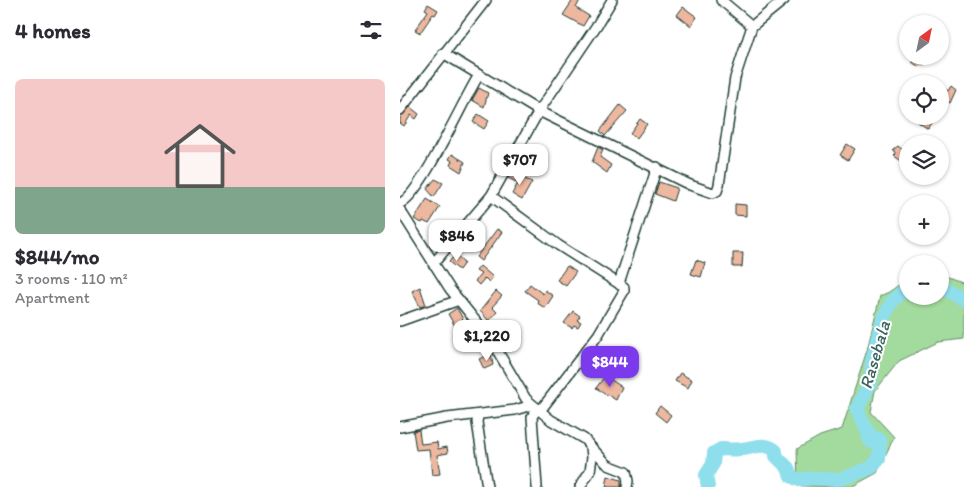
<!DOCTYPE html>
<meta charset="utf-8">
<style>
body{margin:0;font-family:Itim,sans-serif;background:#f2f2f3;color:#2b2b33;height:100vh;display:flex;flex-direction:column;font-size:19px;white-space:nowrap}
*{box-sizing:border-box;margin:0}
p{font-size:16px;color:#7c7c81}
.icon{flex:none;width:28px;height:28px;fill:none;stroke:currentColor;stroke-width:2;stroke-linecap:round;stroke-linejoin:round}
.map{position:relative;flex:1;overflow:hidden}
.panel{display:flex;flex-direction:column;background:#fff;width:400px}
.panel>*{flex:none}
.needle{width:32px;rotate:33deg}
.controls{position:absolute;left:499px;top:15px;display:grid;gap:10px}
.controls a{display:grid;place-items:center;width:50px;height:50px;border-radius:50%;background:#fff;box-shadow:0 1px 4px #0004;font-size:25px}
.price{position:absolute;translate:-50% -42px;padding:0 11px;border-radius:10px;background:#fff;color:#222;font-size:16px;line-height:32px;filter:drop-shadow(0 1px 2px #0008)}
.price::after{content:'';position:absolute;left:50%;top:30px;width:15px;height:11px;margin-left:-8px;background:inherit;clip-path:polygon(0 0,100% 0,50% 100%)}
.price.current{background:#7c3aed;color:#fff}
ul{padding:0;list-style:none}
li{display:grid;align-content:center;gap:10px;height:265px;padding:0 15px}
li+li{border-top:1px solid #e1e1e2}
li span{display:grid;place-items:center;height:155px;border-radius:8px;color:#555}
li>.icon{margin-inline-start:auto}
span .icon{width:90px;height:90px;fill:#fffc;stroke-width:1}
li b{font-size:21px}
h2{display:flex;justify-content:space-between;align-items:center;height:60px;padding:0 15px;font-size:21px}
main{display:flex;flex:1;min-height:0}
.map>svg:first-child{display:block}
</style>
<main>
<section class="panel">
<h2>4 homes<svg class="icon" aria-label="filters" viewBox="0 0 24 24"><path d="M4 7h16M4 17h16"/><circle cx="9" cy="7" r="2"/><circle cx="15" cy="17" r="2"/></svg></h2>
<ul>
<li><span style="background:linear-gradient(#f6c9c9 70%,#7fa58c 0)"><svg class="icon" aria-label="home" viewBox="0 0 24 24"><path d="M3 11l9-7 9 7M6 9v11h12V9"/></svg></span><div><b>$844/mo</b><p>3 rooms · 110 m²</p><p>Apartment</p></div></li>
</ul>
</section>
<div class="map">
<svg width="564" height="487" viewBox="0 0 564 487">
<rect width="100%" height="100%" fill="#fff"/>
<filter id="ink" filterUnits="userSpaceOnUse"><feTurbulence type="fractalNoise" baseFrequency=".02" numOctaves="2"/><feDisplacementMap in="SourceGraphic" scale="10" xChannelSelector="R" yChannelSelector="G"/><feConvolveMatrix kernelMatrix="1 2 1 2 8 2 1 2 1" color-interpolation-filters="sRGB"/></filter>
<g filter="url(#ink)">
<!-- green -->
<path fill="#a3da9e" stroke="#618c69" d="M 540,274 L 564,283 L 564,339 L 538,342 L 499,361 L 475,391 L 471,412 L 494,437 L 477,473 L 451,487 L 398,486 L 397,449 L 420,436 L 442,429 L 467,350 L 480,296 L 489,292 L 507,279 L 508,296 L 540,296 Z"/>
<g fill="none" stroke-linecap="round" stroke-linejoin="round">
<!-- river -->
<g stroke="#8fdeeb" stroke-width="14">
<path d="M 540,285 L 564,300"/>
<path d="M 308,487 L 306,475 L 313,464 L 314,453 L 321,449 C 327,449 335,450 341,449 C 354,448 365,441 376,451 L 376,456 L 388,468 L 391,476 L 399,480 L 412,478 L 437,480 L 471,468 L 479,459 L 480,442 L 477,438 L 472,442 L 469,439 L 468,432 L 457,409 L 471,381 L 472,361 L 480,328 L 491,303 L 508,286"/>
</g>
</g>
<!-- building -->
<g fill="#edb7a0" stroke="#1f3d34">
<path d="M 173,0 L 180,0 L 176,8 L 189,16 L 183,26 L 163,15 Z"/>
<path d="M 28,4 L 38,10 L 35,15 L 33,14 L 20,33 L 15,30 L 28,11 L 25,9 Z"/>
<path d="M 283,7 L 297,17 L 291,26 L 277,15 Z"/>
<path d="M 516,56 L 529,56 L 524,65 L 522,64 L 519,67 L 512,62 Z"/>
<path d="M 540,86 L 548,91 L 551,86 L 556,90 L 550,103 L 541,98 L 543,95 L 540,92 Z"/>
<path d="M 79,88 L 88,93 L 84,107 L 72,100 Z"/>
<path d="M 220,105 L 227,111 L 205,136 L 200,131 Z"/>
<path d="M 10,107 L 19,114 L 16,119 L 11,115 L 4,126 L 0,123 L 0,118 Z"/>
<path d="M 78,114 L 89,121 L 84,129 L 73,122 Z"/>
<path d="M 522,116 L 529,116 L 534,120 L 528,129 L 518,122 Z"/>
<path d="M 240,119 L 247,124 L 237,138 L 230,133 Z"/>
<path d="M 447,144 L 455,149 L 448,160 L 440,155 Z"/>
<path d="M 498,146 L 508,154 L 508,158 L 503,162 L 494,156 L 496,154 L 493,150 Z"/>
<path d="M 198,147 L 203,150 L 200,157 L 211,165 L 207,173 L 192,162 Z"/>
<path d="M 124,150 L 132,155 L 126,166 L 118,161 Z"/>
<path d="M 52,154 L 65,162 L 61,172 L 50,165 L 52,161 L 49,159 Z"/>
<path d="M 111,173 L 132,182 L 122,200 L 112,194 L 118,183 L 108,178 Z"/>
<path d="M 35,179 L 43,183 L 34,197 L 27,189 Z"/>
<path d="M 259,182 L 277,188 L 273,201 L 255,194 Z"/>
<path d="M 27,199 L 40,207 L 29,224 L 23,221 L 22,223 L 14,219 Z"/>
<path d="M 335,204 L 346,205 L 346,216 L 335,215 Z"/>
<path d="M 97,229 L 102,232 L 81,261 L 76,257 Z"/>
<path d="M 333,253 L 343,253 L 342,267 L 333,267 Z"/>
<path d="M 55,255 L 64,263 L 59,270 L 49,262 Z"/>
<path d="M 296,260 L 305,263 L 301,277 L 291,274 Z"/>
<path d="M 80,266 L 93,277 L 89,282 L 85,278 L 79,285 L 75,281 L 81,274 L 76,271 Z"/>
<path d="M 167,266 L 176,272 L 166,286 L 157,280 Z"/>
<path d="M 130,284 L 143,294 L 145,290 L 153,296 L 145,308 L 137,303 L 138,300 L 125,291 Z"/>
<path d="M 20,287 L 26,305 L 20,307 L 12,291 Z"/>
<path d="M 96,291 L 102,296 L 92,307 L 97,312 L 89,321 L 80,311 Z"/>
<path d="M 57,308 L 66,325 L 56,328 L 48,314 Z"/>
<path d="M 173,311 L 180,316 L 177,320 L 181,322 L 178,327 L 174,325 L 172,328 L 164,323 Z"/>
<path d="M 91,354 L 93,365 L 84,369 L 79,359 Z"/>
<path d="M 280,373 L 292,380 L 288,388 L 275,381 Z"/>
<path d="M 205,376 L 222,387 L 216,400 L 196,388 Z"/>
<path d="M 260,406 L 271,415 L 266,422 L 255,413 Z"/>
<path d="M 19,430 L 21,444 L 37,442 L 38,449 L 47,447 L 48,453 L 37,455 L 40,474 L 32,475 L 29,449 L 16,450 L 13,431 Z"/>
<path d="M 208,476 L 221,480 L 221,487 L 206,487 Z"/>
</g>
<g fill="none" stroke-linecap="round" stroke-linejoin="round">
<!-- street casing -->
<g stroke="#1f3d34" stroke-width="12">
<g id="street">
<path d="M 352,26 L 384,0"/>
<path d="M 43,53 L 139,111 L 290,185 L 313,193 L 317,191 L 319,185 L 335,78 L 352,26 L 321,0"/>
<path d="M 0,110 L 86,0"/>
<path d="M 91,196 L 158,245 L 224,287 L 224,291 L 198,335 L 140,411"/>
<path d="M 0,203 C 20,197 65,96 79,75"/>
<path d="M 0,210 L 50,289 L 91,340 L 126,399 L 151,420 L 184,439 L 191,447 L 192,457 L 190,471 L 180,487"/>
<path d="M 33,264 L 91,196 L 139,111 L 197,25 L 212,0"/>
<path d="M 220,285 L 220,280 L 257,167"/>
<path d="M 0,321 L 59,300"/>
<path d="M 137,408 L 132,417 L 137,487"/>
<path d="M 78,416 L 77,422 L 87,487"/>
<path d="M 0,427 L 47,418 L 115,410 L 132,405"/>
<path d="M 191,447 L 208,465 L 226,472 L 228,481 L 227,487"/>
</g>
</g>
<!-- street -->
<use href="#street" stroke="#fff" stroke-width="9"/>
</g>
</g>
<g text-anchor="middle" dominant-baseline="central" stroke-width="4" stroke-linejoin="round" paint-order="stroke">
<!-- water labels -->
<g font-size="18" font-style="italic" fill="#3b6562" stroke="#fff">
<text transform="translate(475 355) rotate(-74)">Rasebala</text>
</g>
</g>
</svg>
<div class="controls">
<a><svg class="needle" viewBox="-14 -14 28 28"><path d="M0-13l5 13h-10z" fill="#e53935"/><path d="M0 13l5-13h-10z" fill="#7c7c81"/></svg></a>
<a><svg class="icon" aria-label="locate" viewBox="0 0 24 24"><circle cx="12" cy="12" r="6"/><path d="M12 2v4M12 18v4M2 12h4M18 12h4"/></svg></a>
<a><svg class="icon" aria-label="layers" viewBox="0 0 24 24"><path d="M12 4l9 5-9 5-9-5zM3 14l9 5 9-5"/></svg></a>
<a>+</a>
<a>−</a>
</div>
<b class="price" style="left:120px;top:186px">$707</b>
<b class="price" style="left:57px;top:262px">$846</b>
<b class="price" style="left:87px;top:362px">$1,220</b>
<b class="price current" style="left:210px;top:388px">$844</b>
</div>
</main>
